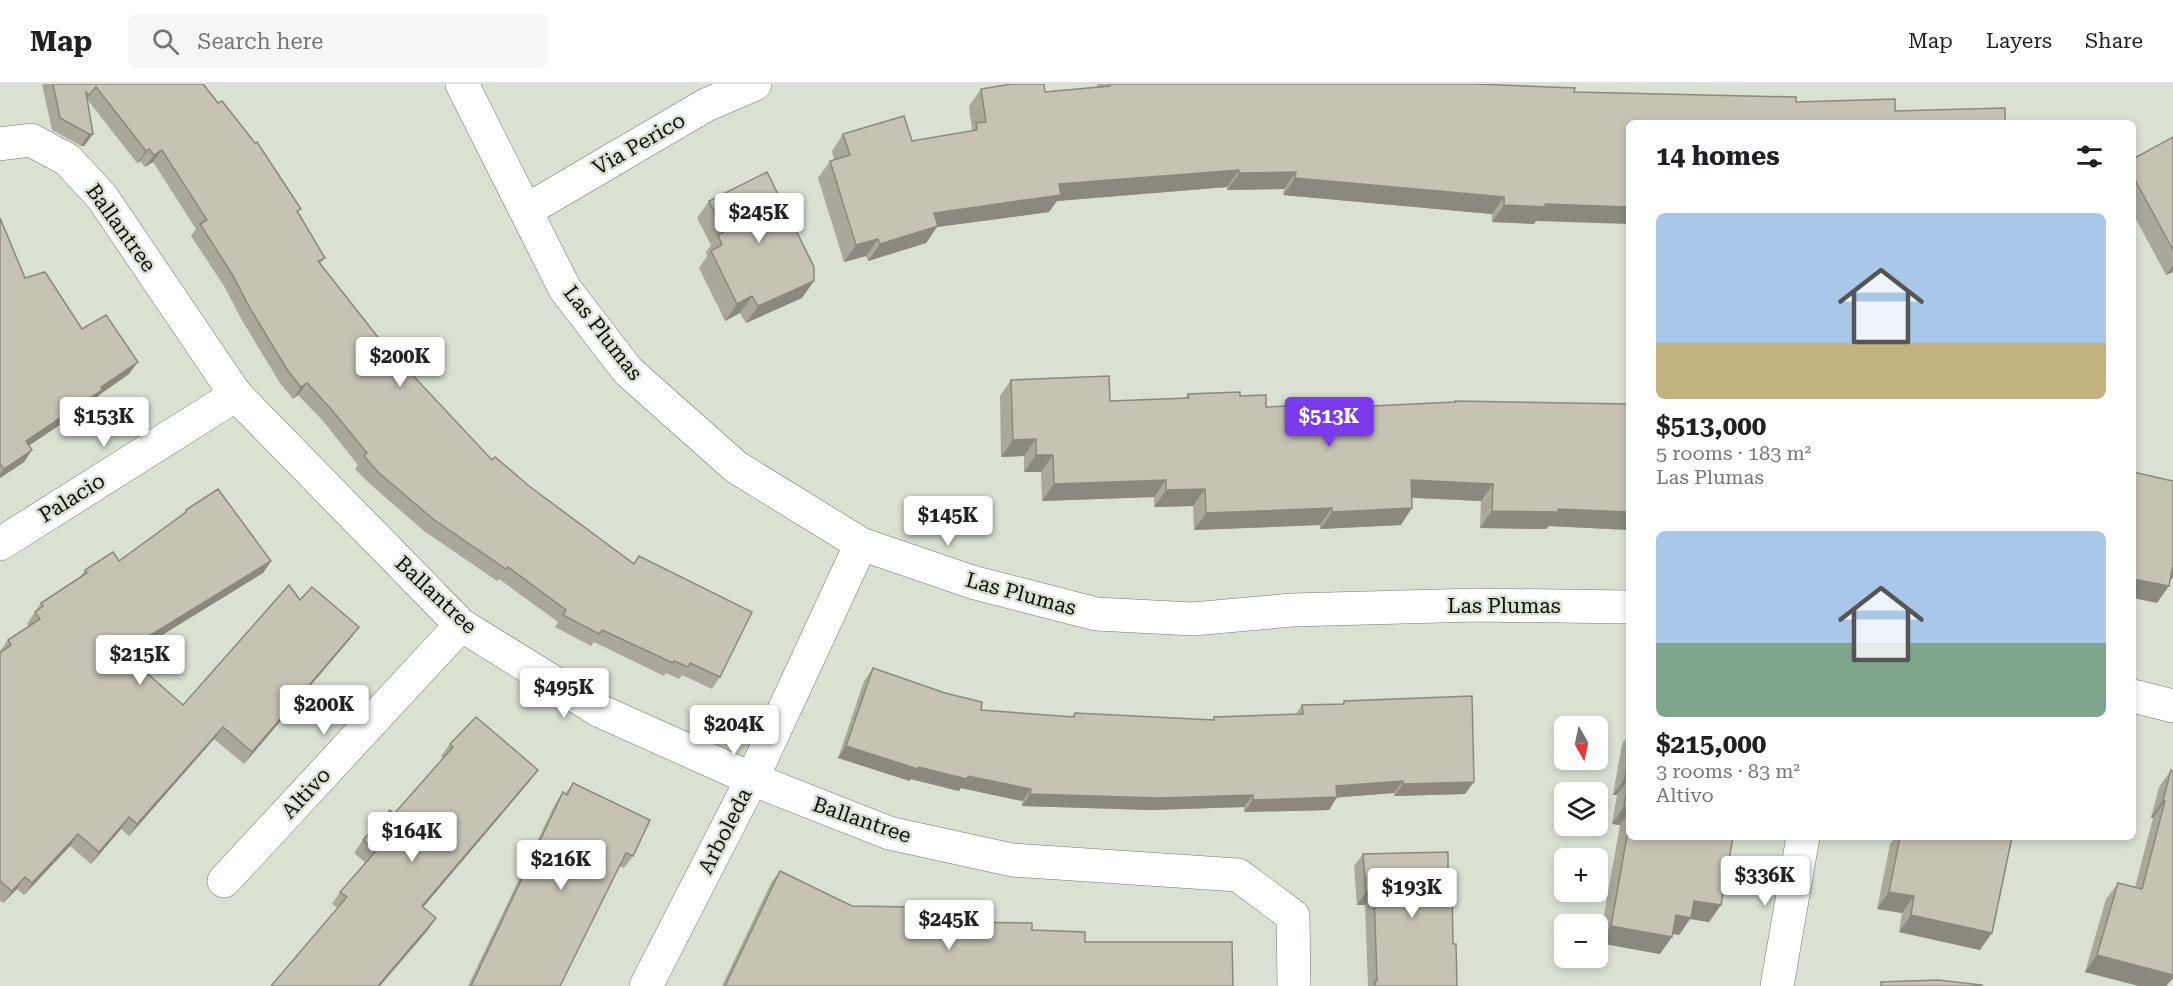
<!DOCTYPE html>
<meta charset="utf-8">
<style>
body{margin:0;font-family:"Roboto Serif",serif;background:#f6f6f6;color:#202124;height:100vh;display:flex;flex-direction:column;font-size:22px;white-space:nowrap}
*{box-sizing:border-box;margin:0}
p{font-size:20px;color:#757577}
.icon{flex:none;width:33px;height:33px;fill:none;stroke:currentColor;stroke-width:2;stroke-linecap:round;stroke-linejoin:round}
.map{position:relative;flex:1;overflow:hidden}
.side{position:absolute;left:1626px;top:36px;width:510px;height:720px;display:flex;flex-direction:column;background:#fff;border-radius:9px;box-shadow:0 3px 9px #0003}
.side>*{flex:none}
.needle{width:39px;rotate:171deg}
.tools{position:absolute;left:1554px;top:632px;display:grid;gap:12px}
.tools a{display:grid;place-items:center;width:54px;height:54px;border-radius:9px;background:#fff;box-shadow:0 3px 9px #0003;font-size:30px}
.price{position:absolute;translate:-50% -51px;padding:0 14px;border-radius:6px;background:#fff;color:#222;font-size:20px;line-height:39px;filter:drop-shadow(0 2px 3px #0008)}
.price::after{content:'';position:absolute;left:50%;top:36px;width:18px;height:14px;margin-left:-9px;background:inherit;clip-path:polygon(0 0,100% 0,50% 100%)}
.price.on{background:#7c3aed;color:#fff}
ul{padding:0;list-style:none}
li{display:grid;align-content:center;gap:12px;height:318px;padding:0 30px}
li span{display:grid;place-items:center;height:186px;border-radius:9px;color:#555}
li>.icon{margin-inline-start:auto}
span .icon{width:108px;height:108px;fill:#fffc;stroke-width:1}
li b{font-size:26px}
h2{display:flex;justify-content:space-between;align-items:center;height:72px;padding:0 30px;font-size:26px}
header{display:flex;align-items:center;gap:36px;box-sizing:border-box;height:84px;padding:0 30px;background:#fff;border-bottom:2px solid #e0e0e0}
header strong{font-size:28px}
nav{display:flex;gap:33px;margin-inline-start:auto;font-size:21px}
.search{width:420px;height:54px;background:#f6f6f6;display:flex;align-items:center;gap:15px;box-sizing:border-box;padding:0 21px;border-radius:9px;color:#757577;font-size:22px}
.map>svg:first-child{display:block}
</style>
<header>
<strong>Map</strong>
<div class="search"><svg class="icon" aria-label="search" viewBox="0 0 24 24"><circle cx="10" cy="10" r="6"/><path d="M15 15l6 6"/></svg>Search here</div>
<nav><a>Map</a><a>Layers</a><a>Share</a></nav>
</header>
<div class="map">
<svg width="2173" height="902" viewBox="0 0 2173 902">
<rect width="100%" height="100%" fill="#dae1d3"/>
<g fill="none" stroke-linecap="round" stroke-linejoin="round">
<!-- minor casing -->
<g stroke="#737a6d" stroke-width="34">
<g id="minor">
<path d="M 462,0 L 565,205 L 628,287 L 736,383 L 861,460 L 972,498 L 1096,530 L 1193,535 L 1292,526 L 1477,521 L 1629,523"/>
<path d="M 0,60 L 31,56 L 68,76 L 102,113 L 236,311 L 461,541 L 600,627 L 752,695 L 889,749 L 1012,776 L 1238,791 L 1293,832 L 1294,902"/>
<path d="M 527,126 L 706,21 L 755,0"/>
<path d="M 0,460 L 236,311"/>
<path d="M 2133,612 L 2173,622"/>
<path d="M 224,797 L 461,541"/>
<path d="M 646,902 L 752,695 L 861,460"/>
<path d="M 1777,902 L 1803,753"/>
</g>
</g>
<!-- minor -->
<use href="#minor" stroke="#fff" stroke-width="33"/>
</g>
<!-- wall -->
<g fill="#aaa89b">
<path d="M 42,0 L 203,0 L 298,129 L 325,174 L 320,180 L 403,285 L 492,376 L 529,402 L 634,479 L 639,472 L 720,593 L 712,605 L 682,591 L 679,595 L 666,589 L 664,592 L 594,558 L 591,562 L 555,543 L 558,538 L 499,495 L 497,497 L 424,447 L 370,400 L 355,385 L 358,381 L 323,337 L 298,311 L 293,315 L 280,299 L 243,238 L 224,202 L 191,152 L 196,145 L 153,78 L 145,83 L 140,77 L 137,79 L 87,15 L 93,50 L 84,62 L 81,62 L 52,46 Z"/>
<path d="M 1097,0 L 1474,0 L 1536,137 L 1534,140 L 1492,138 L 1492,130 L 1283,111 L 1284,105 L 1227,106 L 1227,103 L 1057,117 L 1049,128 L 937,143 L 926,159 L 868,177 L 866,172 L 844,178 L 818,94 L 830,77 L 834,76 L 832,67 L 843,50 L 912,57 L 971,47 L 972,45 L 969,22 L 981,5 L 1045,8 L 1097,3 Z"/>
<path d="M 2173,53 L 2173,188 L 2166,191 L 2133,130 L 2133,75 Z"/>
<path d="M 709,117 L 802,214 L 746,239 L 740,229 L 725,237 L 699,184 L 707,172 L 706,168 L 711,161 L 697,134 Z"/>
<path d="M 0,134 L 25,194 L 82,245 L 129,290 L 99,311 L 94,318 L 29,361 L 24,378 L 0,394 Z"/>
<path d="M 1011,296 L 1110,317 L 1185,314 L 1188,310 L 1240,312 L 1266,323 L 1351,323 L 1454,319 L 1455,317 L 1629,320 L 1629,446 L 1549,442 L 1546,445 L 1480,444 L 1481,417 L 1412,414 L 1401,441 L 1320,445 L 1320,441 L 1194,446 L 1193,422 L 1154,423 L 1154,413 L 1042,417 L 1041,388 L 1024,388 L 1024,372 L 1001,373 L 1000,312 Z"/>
<path d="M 186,426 L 271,477 L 263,489 L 128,572 L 183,621 L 300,516 L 350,555 L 244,680 L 214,655 L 129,752 L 121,745 L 91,780 L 70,762 L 24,811 L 17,805 L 3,819 L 0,817 L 0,567 L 8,556 L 29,542 L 27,540 L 41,519 L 80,493 L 85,486 L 119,477 L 183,431 Z"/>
<path d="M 873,584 L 981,626 L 1072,633 L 1075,629 L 1212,636 L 1214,633 L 1296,630 L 1302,621 L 1342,620 L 1344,617 L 1465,710 L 1394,712 L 1394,709 L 1337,713 L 1329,726 L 1244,728 L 1244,723 L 1151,726 L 1022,722 L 1022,717 L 961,704 L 959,707 L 911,695 L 910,697 L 838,674 L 864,597 Z"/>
<path d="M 1629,639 L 1629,753 L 1733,754 L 1721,821 L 1709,838 L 1690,835 L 1679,851 L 1672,850 L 1660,870 L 1599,859 L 1620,741 L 1612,740 L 1617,711 L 1613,711 L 1622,660 L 1627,653 Z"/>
<path d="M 450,660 L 529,698 L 423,823 L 436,834 L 428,846 L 338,824 L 332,820 L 340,808 L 366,779 L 354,769 L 363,756 L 394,730 L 443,674 L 441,672 Z"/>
<path d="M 2171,686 L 2173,687 L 2173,894 L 2166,902 L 2139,902 L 2085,888 L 2106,815 L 2118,799 L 2135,803 L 2153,734 L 2151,733 L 2159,703 Z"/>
<path d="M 573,699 L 633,772 L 624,784 L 619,782 L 560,902 L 468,902 L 555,720 L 563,708 L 565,710 Z"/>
<path d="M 1895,753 L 2012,753 L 1980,866 L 1899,848 L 1902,829 L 1877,825 L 1890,760 Z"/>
<path d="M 1363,770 L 1448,806 L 1457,902 L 1368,902 L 1365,821 L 1357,821 L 1354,782 Z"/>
<path d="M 780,787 L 852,822 L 911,833 L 1032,846 L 1085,858 L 1233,902 L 722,902 L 771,799 Z"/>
</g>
<!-- shaded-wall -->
<g fill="#8b887e">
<path d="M 89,50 L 93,50 L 84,62 L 81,62 Z"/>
<path d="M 149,65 L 140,77 L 137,79 L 146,67 Z"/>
<path d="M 162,66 L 153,78 L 145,83 L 154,71 Z"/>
<path d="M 1239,86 L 1227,103 L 1057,117 L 1049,128 L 937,143 L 926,159 L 868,177 L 880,160 L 934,129 L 1059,100 Z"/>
<path d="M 1296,88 L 1284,105 L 1227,106 L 1239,89 Z"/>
<path d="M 1295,94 L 1504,113 L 1492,130 L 1283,111 Z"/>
<path d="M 1545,120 L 1629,123 L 1629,140 L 1536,137 L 1534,140 L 1492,138 L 1504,121 Z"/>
<path d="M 878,155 L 866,172 L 844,178 L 856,161 Z"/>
<path d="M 2173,181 L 2173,188 L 2166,191 Z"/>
<path d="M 814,197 L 802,214 L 746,239 L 758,222 Z"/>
<path d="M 752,212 L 740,229 L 725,237 L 737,220 Z"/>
<path d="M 138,278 L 129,290 L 99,311 L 94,318 L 18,369 L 26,357 L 101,303 Z"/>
<path d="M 307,299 L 298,311 L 293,315 L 301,303 Z"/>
<path d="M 1036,355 L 1024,372 L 1001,373 L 1013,356 Z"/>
<path d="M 32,366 L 24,378 L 0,394 L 0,390 L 4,385 Z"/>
<path d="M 1036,371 L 1053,371 L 1041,388 L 1024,388 Z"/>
<path d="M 1166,396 L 1154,413 L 1042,417 L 1054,400 Z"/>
<path d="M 1411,396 L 1493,400 L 1481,417 L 1399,413 Z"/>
<path d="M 1205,405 L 1193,422 L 1154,423 L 1166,406 Z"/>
<path d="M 1332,424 L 1320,441 L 1194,446 L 1206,429 Z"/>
<path d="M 1412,424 L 1401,441 L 1320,445 L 1332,428 Z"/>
<path d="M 1558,425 L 1629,428 L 1629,446 L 1549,442 L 1546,445 L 1480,444 L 1492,427 Z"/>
<path d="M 271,477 L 263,489 L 115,580 L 123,568 Z"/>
<path d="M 2173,477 L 2173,495 L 2162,493 Z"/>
<path d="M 2133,495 L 2169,502 L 2157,519 L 2133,514 Z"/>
<path d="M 359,543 L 350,555 L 244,680 L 252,668 Z"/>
<path d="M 223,643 L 214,655 L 129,752 L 137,740 Z"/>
<path d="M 846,662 L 919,683 L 968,692 L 1031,705 L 1022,717 L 961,704 L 959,707 L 911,695 L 910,697 L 838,674 Z"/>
<path d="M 538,686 L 529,698 L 414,834 L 422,822 Z"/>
<path d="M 1625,694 L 1629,694 L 1617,711 L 1613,711 Z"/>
<path d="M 1403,697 L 1394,709 L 1332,714 L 1337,713 L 1329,726 L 1244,728 L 1253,716 L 1336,702 Z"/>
<path d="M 1474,698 L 1465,710 L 1394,712 L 1403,700 Z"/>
<path d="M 1030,710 L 1253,711 L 1244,723 L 1151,726 L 1022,722 Z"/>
<path d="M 2163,716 L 2165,717 L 2153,734 L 2151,733 Z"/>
<path d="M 1624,723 L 1629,724 L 1629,729 L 1620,741 L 1612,740 Z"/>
<path d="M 129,733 L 121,745 L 91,780 L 99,768 Z"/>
<path d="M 78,750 L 70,762 L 24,811 L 32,799 Z"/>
<path d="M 25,793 L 17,805 L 3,819 L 12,807 Z"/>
<path d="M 1366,808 L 1374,809 L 1365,821 L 1357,821 Z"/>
<path d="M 1889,808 L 1914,812 L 1902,829 L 1877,825 Z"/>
<path d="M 1694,817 L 1721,821 L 1709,838 L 1690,835 L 1679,851 L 1664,848 L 1676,831 Z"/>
<path d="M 1911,831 L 1992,849 L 1980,866 L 1899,848 Z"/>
<path d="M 436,834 L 428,846 L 380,902 L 378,902 Z"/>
<path d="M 1611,842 L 1672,853 L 1660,870 L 1599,859 Z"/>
<path d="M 2097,871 L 2173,883 L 2173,894 L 2166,902 L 2139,902 L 2085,888 Z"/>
</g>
<!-- building -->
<g fill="#c6c3b4" stroke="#8b887e" stroke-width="1.5">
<path d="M 53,0 L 203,0 L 218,19 L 222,17 L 255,59 L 257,58 L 301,125 L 297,127 L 325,174 L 318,177 L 403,285 L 405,283 L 492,376 L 495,373 L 529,402 L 634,480 L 639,472 L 752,528 L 720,593 L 690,579 L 688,583 L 674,577 L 673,579 L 602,546 L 599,550 L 563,531 L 566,526 L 508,483 L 506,485 L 433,435 L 378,388 L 364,372 L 367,369 L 331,325 L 307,299 L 301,303 L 288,287 L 251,226 L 232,190 L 200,140 L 207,136 L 162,66 L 154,71 L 149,65 L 146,67 L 96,3 L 89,11 L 86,8 L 93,50 L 89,50 L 60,34 Z"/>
<path d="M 1011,0 L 1044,0 L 1045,8 L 1110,2 L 1110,0 L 1474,0 L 1575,4 L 1574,8 L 1796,13 L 1796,18 L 1895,15 L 1895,27 L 2005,24 L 2005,39 L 1629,39 L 1629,123 L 1545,120 L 1546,123 L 1504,121 L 1504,113 L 1295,94 L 1296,88 L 1239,89 L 1239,86 L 1059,100 L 1061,111 L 934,129 L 938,142 L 880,160 L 878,155 L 856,161 L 830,77 L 850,71 L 843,50 L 904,32 L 912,57 L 977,46 L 976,39 L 986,38 L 981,5 Z"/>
<path d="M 2173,53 L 2173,166 L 2133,92 L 2133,75 Z"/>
<path d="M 767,88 L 814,183 L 814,197 L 758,222 L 752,212 L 737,220 L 711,167 L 722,161 L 718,151 L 724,148 L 709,117 Z"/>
<path d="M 0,134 L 25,194 L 45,188 L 82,245 L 106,231 L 138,278 L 101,303 L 102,306 L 26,357 L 32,366 L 4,385 L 0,380 Z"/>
<path d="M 1109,292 L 1110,317 L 1189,314 L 1188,310 L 1240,308 L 1240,312 L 1266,311 L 1266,323 L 1350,319 L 1351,323 L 1455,318 L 1455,317 L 1629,320 L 1629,428 L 1558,425 L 1558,428 L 1492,427 L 1493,400 L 1411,396 L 1412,424 L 1332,428 L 1332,424 L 1206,429 L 1205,405 L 1166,406 L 1166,396 L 1054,400 L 1053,371 L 1036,371 L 1036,355 L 1013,356 L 1011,296 Z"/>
<path d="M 2133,388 L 2173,397 L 2173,481 L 2169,502 L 2133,495 Z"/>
<path d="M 218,405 L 271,477 L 123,568 L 183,621 L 289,501 L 300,516 L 312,503 L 359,543 L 252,668 L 223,643 L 137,740 L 129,733 L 99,768 L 78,750 L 32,799 L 25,793 L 12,807 L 0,797 L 0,569 L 11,561 L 8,556 L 40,535 L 35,528 L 43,522 L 41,519 L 87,489 L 85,486 L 113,468 L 119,477 L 186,428 L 186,426 Z"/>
<path d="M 873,584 L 945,609 L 982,618 L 981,626 L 1074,633 L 1075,629 L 1214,636 L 1214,633 L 1303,630 L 1302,621 L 1344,620 L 1344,617 L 1472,612 L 1474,698 L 1403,700 L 1403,697 L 1336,702 L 1337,713 L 1253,716 L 1253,711 L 1159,714 L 1030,710 L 1031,705 L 968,692 L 967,695 L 919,683 L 918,685 L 846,662 Z"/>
<path d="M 476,633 L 538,686 L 422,822 L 436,834 L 378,902 L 271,902 L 347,813 L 340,808 L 376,767 L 363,756 L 390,726 L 394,730 L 453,663 L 450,660 Z"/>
<path d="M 1629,671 L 1629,724 L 1624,723 L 1629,694 L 1625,694 Z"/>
<path d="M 2171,686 L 2173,687 L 2173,891 L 2097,871 L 2118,799 L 2142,805 L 2165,717 L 2163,716 Z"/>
<path d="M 573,699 L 650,736 L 633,772 L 626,769 L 560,902 L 471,902 L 563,708 L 567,711 Z"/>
<path d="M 1629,741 L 1629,753 L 1733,753 L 1721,821 L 1694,817 L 1691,834 L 1676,831 L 1672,853 L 1611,842 Z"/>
<path d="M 1900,753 L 2012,753 L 1992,849 L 1911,831 L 1914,812 L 1889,808 Z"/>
<path d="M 1448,768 L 1448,806 L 1452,805 L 1453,860 L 1456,860 L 1457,902 L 1375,902 L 1375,897 L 1377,897 L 1374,809 L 1366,808 L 1363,770 Z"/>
<path d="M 780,787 L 852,822 L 911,823 L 911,833 L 947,834 L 947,838 L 1032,839 L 1032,846 L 1085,848 L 1085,858 L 1232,858 L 1233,902 L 725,902 Z"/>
<path d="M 1938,896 L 1982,901 L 1981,902 L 1881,902 L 1881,898 Z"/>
</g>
<g text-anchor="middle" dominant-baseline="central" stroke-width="5" stroke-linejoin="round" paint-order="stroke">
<!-- street labels -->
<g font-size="21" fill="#0e100b" stroke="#dae1d3">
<text transform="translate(639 60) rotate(-30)">Via Perico</text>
<text transform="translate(121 144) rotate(54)">Ballantree</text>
<text transform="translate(603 249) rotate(52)">Las Plumas</text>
<text transform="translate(72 414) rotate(-32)">Palacio</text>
<text transform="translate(1021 510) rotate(15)">Las Plumas</text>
<text transform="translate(436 511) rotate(43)">Ballantree</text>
<text x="1504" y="522">Las Plumas</text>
<text transform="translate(306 709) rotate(-47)">Altivo</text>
<text transform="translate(862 736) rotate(19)">Ballantree</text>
<text transform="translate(725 747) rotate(-63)">Arboleda</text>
</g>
</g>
</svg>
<div class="tools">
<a><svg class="needle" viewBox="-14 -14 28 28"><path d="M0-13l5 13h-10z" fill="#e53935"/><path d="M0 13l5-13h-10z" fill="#757577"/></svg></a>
<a><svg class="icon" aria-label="layers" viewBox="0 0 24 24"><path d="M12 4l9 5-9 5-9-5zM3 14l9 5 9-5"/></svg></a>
<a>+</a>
<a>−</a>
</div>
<b class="price" style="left:759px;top:160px">$245K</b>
<b class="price" style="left:400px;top:304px">$200K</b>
<b class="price" style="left:104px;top:364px">$153K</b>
<b class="price on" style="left:1329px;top:364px">$513K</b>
<b class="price" style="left:948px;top:463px">$145K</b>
<b class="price" style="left:140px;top:602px">$215K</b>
<b class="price" style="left:564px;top:635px">$495K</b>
<b class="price" style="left:324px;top:652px">$200K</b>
<b class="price" style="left:734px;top:672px">$204K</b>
<b class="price" style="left:412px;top:779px">$164K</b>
<b class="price" style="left:561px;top:807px">$216K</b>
<b class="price" style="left:1765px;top:823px">$336K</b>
<b class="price" style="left:1412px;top:835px">$193K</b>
<b class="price" style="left:949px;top:867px">$245K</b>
<section class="side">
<h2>14 homes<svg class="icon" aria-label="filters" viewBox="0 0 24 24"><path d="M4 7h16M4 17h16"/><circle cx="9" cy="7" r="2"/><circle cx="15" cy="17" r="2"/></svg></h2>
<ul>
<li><span style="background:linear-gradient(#a9c7e8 70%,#c2b280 0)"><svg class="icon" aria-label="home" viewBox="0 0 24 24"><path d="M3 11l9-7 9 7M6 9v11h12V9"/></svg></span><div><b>$513,000</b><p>5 rooms · 183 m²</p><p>Las Plumas</p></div></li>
<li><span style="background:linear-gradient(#a9c7e8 60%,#7fa58c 0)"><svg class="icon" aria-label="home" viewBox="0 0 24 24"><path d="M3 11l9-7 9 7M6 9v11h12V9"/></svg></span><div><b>$215,000</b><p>3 rooms · 83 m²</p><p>Altivo</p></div></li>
</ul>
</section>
</div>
